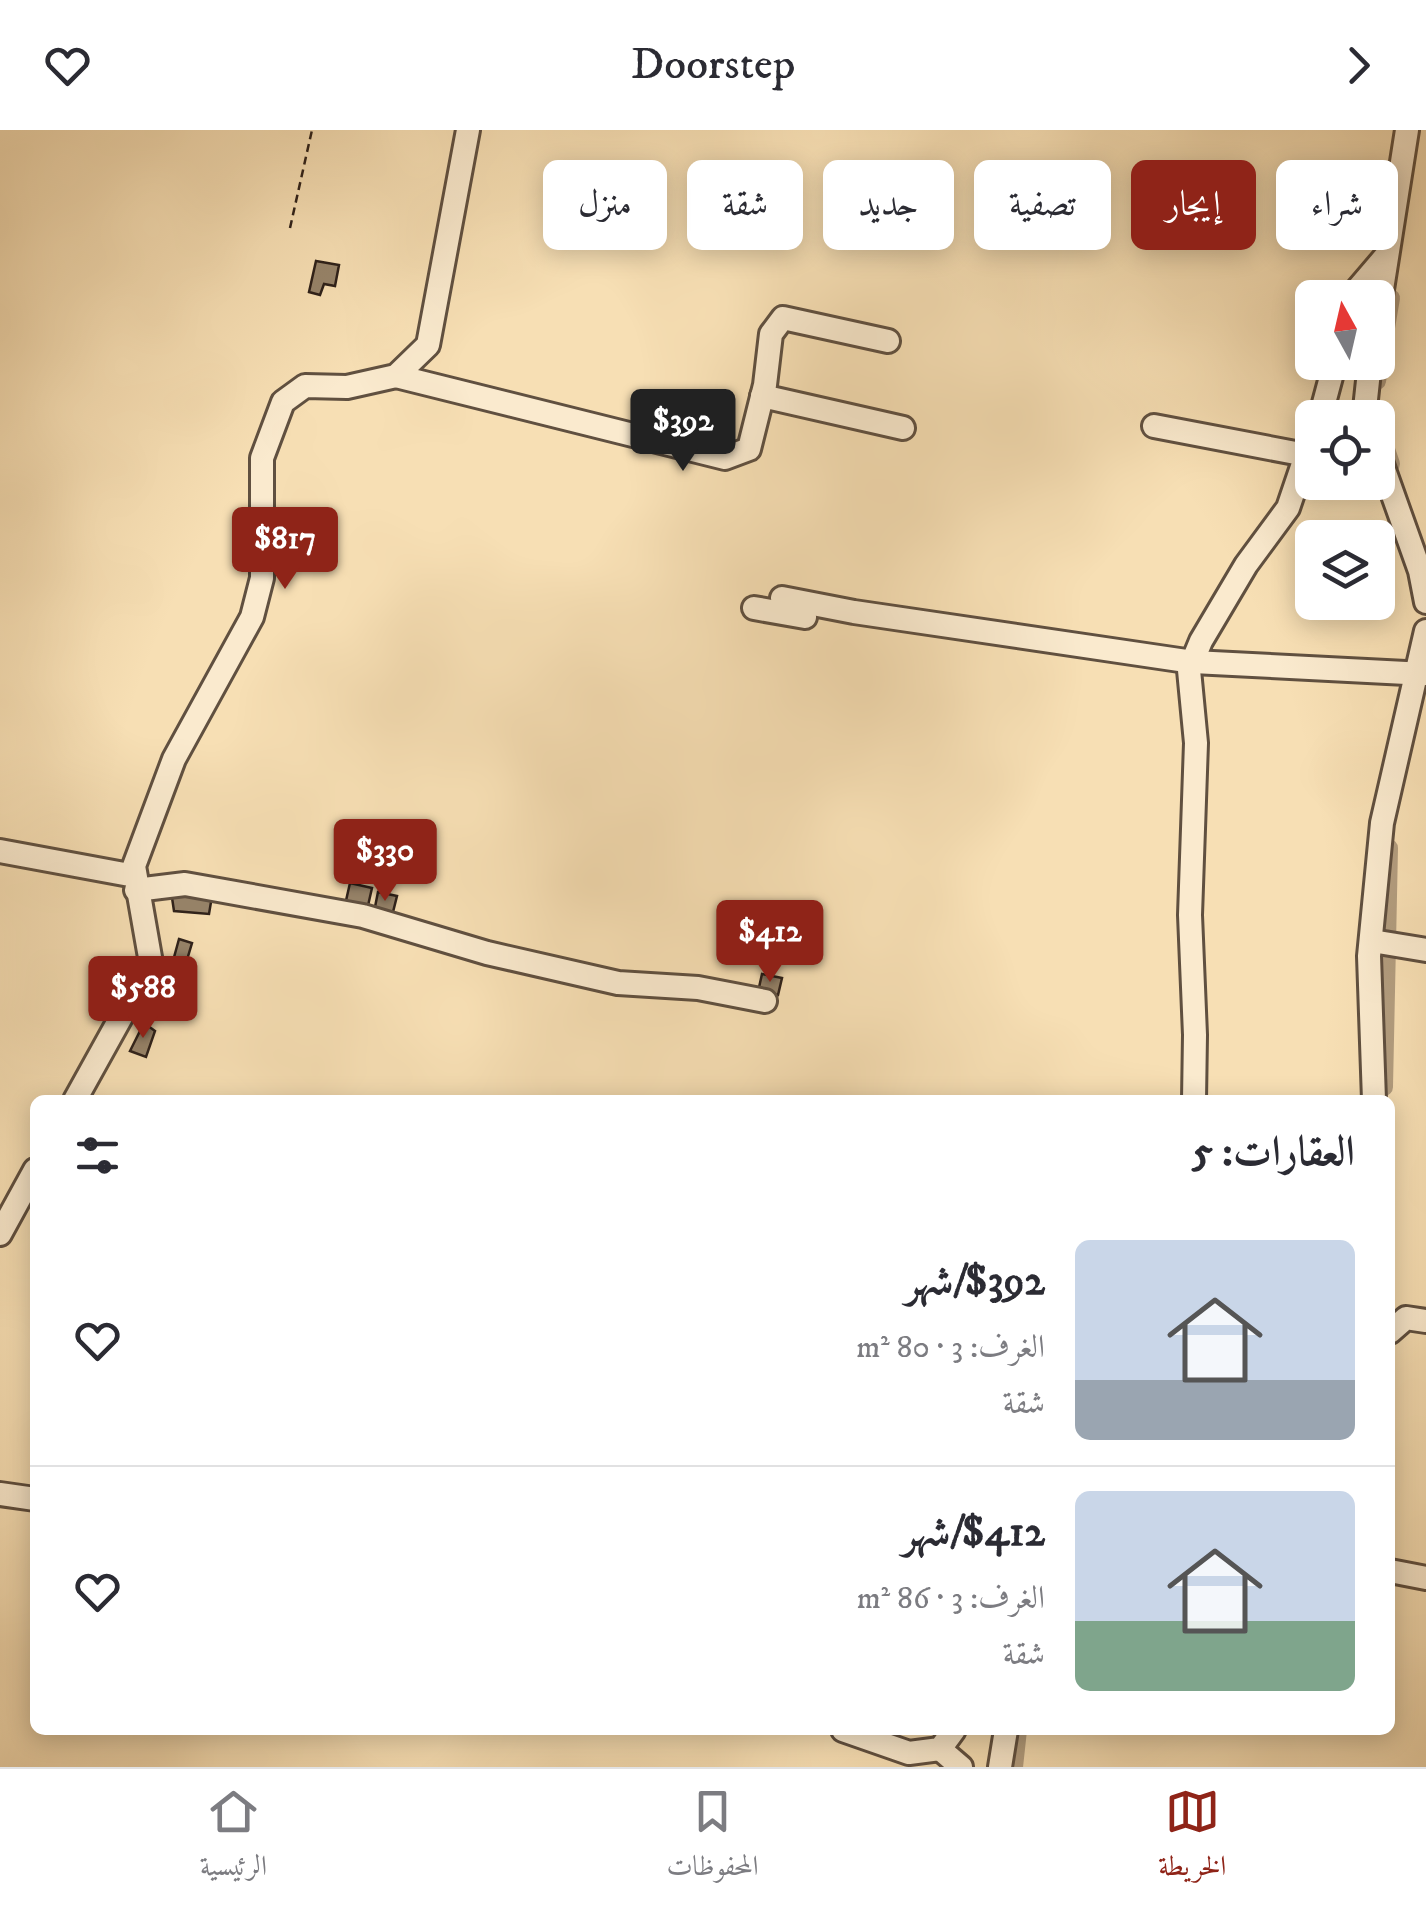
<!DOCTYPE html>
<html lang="ar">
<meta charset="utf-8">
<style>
body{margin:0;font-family:"IM FELL DW Pica",Amiri,serif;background:#f2f2f3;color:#2b2b33;direction:rtl;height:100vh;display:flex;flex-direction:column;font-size:38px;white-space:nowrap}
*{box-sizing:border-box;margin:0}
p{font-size:32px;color:#7c7c81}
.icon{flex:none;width:55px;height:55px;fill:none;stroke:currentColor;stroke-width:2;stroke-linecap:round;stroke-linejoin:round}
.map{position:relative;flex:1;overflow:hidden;direction:ltr}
.details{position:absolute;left:30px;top:965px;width:1365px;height:640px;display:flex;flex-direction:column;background:#fff;border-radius:15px;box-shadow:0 5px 25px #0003;direction:rtl}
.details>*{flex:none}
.banner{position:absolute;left:30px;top:30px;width:1368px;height:90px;direction:rtl;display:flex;gap:20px}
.needle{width:65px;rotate:352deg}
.fabs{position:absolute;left:1295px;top:150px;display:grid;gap:20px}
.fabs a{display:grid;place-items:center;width:100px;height:100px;border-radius:15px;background:#fff;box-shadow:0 5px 25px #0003;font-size:50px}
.price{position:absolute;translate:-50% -85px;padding:0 22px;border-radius:10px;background:#8f2418;color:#fff;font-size:32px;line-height:65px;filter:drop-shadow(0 2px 5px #0008)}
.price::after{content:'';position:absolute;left:50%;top:60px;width:30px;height:22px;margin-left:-15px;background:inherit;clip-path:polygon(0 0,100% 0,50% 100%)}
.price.on{background:#222;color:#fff}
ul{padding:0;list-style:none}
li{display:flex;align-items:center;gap:30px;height:250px;padding:0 40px}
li+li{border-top:2px solid #e1e1e2}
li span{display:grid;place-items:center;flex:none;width:280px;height:200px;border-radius:15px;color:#555}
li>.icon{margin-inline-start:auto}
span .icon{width:120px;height:120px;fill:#fffc;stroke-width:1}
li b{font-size:42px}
h2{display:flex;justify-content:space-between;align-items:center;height:120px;padding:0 40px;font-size:42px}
.chip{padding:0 35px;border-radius:15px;background:#fff;box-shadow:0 5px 25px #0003;font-size:35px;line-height:90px}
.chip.on{background:#8f2418;color:#fff}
header{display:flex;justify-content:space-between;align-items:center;height:130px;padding:0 40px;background:#fff;font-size:45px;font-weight:600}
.tabs{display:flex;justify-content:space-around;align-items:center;height:140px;border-top:2px solid #e1e1e2;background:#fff;font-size:28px;color:#7c7c81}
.tabs a{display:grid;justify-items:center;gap:5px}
.tabs .on{color:#8f2418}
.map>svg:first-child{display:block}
</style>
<header><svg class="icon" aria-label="forward" viewBox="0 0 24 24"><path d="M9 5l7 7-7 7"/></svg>Doorstep<svg class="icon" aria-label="heart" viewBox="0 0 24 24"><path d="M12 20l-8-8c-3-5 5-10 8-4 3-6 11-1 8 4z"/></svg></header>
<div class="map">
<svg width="1426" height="1637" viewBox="0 0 1426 1637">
<rect width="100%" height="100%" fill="#f7dfb4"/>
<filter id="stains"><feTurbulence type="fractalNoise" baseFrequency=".002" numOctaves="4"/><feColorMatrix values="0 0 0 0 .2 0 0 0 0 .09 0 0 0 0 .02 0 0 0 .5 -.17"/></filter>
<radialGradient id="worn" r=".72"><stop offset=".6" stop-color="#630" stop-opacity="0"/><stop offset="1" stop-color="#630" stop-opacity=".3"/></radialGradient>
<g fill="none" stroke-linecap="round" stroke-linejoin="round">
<!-- canal -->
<g stroke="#b39e80" stroke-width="18">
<path d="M 1377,251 L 1391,168"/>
<path d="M 1378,296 L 1391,334"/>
<path d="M 1384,957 L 1389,718"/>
<path d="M 1014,1637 L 1018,1600"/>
</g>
</g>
<!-- building -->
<g fill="#97846a" stroke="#2e211a" stroke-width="2.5">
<path d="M 316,131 L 339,135 L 335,156 L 324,154 L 320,165 L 309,162 Z"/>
<path d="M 350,753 L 372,758 L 367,780 L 345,775 Z"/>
<path d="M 171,761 L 212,766 L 209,784 L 174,781 Z"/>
<path d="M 378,762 L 397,766 L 392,786 L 374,782 Z"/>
<path d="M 179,809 L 192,813 L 186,833 L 173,831 Z"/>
<path d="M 762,844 L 782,848 L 778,865 L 758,862 Z"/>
<path d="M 144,893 L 155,901 L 146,927 L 130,921 Z"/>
</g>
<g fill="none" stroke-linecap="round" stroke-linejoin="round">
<!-- minor casing -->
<g stroke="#605040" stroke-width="28">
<g id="minor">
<path d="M 1350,168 L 1385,127"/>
<path d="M 1378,185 L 1407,0"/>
<path d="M 396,246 L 725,328 L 749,319 L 765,255 L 771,204 L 783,188 L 888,211"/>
<path d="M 762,266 L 903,298"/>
<path d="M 1320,288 L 1335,232"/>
<path d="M 1364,288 L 1370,232"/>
<path d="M 1154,296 L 1306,325 L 1312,317"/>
<path d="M 1378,323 L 1420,441 L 1426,472"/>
<path d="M 782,468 L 854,482 L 1193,532 L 1426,544"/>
<path d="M 754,478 L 805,487"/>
<path d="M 0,721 L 135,746"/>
<path d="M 136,760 L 185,754 L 363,786 L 487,823 L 618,853 L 698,858 L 765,871"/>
<path d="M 1372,811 L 1426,820"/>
<path d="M 75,970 L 151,833 L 134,736 L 174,629 L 252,487 L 262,448 L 262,328 L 283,272 L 305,256 L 347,257 L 396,246 L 428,215 L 468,0"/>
<path d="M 1194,970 L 1195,905 L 1190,785 L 1196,613 L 1189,540 L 1201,511 L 1246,435 L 1288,378 L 1306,325"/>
<path d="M 1374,970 L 1369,826 L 1382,693 L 1426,501"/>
<path d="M 0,1104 L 35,1040"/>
<path d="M 1390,1202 L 1406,1188 L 1426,1191"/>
<path d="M 0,1364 L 35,1369"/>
<path d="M 1390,1441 L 1426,1448"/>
<path d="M 843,1600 L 909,1623 L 940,1619 L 954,1600"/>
<path d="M 940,1619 L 961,1637"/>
<path d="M 1000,1637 L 1006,1600"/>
</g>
</g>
<!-- path -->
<path stroke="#2e211a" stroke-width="2.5" stroke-dasharray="8 5" stroke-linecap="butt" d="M 290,98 L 312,0"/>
<!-- minor -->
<use href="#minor" stroke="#faeace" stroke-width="22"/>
</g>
<rect width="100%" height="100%" filter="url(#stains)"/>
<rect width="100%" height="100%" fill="url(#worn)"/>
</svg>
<div class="fabs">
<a><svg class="needle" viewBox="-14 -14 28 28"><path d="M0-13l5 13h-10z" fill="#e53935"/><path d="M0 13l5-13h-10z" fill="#7c7c81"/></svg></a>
<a><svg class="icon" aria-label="locate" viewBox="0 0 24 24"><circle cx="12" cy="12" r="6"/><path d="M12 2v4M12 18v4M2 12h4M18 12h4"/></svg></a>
<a><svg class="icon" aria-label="layers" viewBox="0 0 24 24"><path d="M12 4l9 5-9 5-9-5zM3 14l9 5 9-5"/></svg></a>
</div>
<b class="price on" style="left:683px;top:344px">$392</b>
<b class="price" style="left:285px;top:462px">$817</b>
<b class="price" style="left:385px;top:774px">$330</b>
<b class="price" style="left:770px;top:855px">$412</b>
<b class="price" style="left:143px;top:911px">$588</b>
<div class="banner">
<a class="chip">شراء</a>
<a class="chip on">إيجار</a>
<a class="chip">تصفية</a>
<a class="chip">جديد</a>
<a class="chip">شقة</a>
<a class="chip">منزل</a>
</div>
<section class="details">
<h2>العقارات: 5<svg class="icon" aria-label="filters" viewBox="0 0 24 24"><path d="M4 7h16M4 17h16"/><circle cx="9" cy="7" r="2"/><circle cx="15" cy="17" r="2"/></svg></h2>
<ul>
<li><span style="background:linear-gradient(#c9d6e8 70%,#9aa5b1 0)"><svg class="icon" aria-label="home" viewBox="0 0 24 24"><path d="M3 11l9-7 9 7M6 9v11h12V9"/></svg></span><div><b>$392/شهر</b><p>الغرف: 3 · 80 m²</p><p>شقة</p></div><svg class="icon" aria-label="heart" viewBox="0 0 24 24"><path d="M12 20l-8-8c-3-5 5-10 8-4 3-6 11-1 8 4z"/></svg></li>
<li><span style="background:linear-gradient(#c9d6e8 65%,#7fa58c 0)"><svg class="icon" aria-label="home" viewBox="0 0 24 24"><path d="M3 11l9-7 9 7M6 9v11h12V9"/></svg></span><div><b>$412/شهر</b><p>الغرف: 3 · 86 m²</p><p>شقة</p></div><svg class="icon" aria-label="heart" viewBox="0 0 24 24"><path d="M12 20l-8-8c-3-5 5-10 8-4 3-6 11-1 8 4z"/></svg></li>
</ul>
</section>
</div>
<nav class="tabs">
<a class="on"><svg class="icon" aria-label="map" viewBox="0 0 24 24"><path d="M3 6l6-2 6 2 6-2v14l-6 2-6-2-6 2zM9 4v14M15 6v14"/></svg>الخريطة</a>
<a><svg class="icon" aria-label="saved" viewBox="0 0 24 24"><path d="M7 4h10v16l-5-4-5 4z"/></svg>المحفوظات</a>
<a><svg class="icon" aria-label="home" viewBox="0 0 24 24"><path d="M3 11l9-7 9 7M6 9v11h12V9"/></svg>الرئيسية</a>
</nav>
